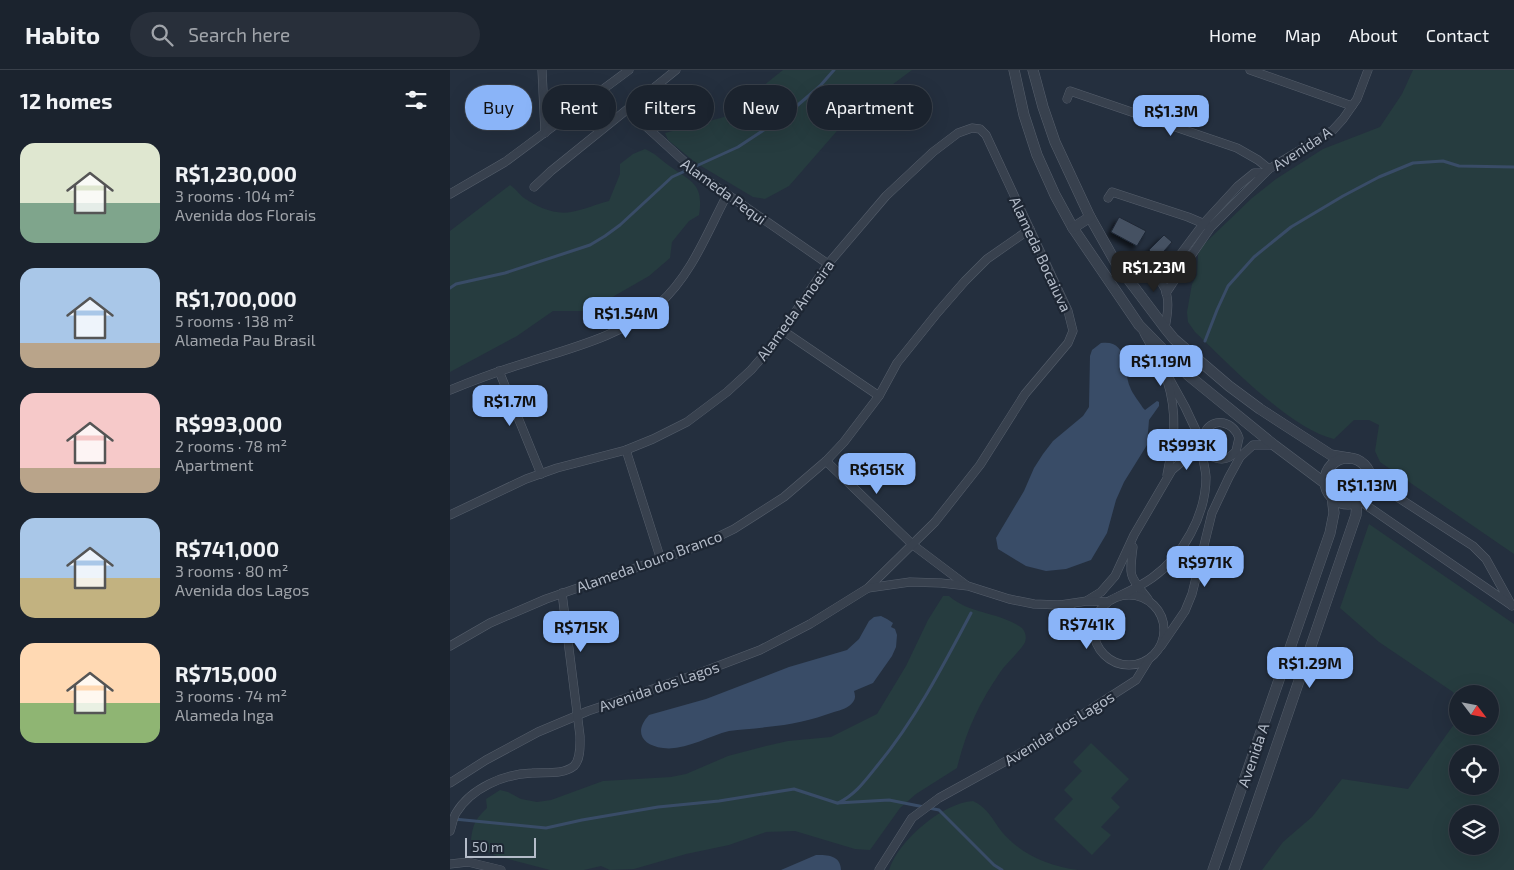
<!DOCTYPE html>
<meta charset="utf-8">
<style>
body{margin:0;font-family:"Exo 2",sans-serif;background:#282f3a;color:#f1f3f6;height:100vh;display:flex;flex-direction:column;font-size:19px;white-space:nowrap}
*{box-sizing:border-box;margin:0}
p{font-size:16px;color:#a0a4aa}
.icon{flex:none;width:28px;height:28px;fill:none;stroke:currentColor;stroke-width:2;stroke-linecap:round;stroke-linejoin:round}
.map{position:relative;flex:1;overflow:hidden}
.drawer{display:flex;flex-direction:column;background:#1b232e;width:450px}
.drawer>*{flex:none}
.guide{position:absolute;left:15px;top:15px;width:475px;height:45px;display:flex;gap:10px}
.needle{width:32px;rotate:122deg}
.controls{position:absolute;left:999px;top:615px;display:grid;gap:10px}
.controls a{display:grid;place-items:center;width:50px;height:50px;border-radius:50%;background:#1b232e;box-shadow:0 5px 20px #0002,0 0 0 1px #39404a;font-size:25px}
.scale{position:absolute;left:15px;bottom:12px;width:71px;box-sizing:border-box;padding-left:5px;border:2px solid #b4bcc9;border-top:0;font-size:14px;line-height:18px;white-space:nowrap;color:#b4bcc9;-webkit-text-stroke:4px #1d2633;paint-order:stroke}
.price{position:absolute;translate:-50% -42px;padding:0 11px;border-radius:10px;background:#8ab4f8;color:#111;font-size:16px;line-height:32px;filter:drop-shadow(0 1px 2px #0008)}
.price::after{content:'';position:absolute;left:50%;top:30px;width:15px;height:11px;margin-left:-8px;background:inherit;clip-path:polygon(0 0,100% 0,50% 100%)}
.price.selected{background:#222;color:#fff}
ul{padding:0;list-style:none}
li{display:flex;align-items:center;gap:15px;height:125px;padding:0 20px}
li span{display:grid;place-items:center;flex:none;width:140px;height:100px;border-radius:15px;color:#555}
li>.icon{margin-inline-start:auto}
span .icon{width:60px;height:60px;fill:#fffc;stroke-width:1}
li b{font-size:21px}
h2{display:flex;justify-content:space-between;align-items:center;height:60px;padding:0 20px;font-size:21px}
.pill{padding:0 18px;border-radius:22px;background:#1b232e;box-shadow:0 5px 20px #0002,0 0 0 1px #39404a;font-size:18px;line-height:45px}
.pill.selected{background:#8ab4f8;color:#111}
header{display:flex;align-items:center;gap:30px;box-sizing:border-box;height:70px;padding:0 25px;background:#1b232e;border-bottom:1px solid #39404a}
header strong{font-size:24px}
nav{display:flex;gap:28px;margin-inline-start:auto;font-size:18px}
.search{width:350px;height:45px;background:#282f3a;display:flex;align-items:center;gap:12px;box-sizing:border-box;padding:0 18px;border-radius:28px;color:#a0a4aa;font-size:19px}
main{display:flex;flex:1;min-height:0}
.map>svg:first-child{display:block}
</style>
<header>
<strong>Habito</strong>
<div class="search"><svg class="icon" aria-label="search" viewBox="0 0 24 24"><circle cx="10" cy="10" r="6"/><path d="M15 15l6 6"/></svg>Search here</div>
<nav><a>Home</a><a>Map</a><a>About</a><a>Contact</a></nav>
</header>
<main>
<section class="drawer">
<h2>12 homes<svg class="icon" aria-label="filters" viewBox="0 0 24 24"><path d="M4 7h16M4 17h16"/><circle cx="9" cy="7" r="2"/><circle cx="15" cy="17" r="2"/></svg></h2>
<ul>
<li><span style="background:linear-gradient(#dfe7d0 60%,#7fa58c 0)"><svg class="icon" aria-label="home" viewBox="0 0 24 24"><path d="M3 11l9-7 9 7M6 9v11h12V9"/></svg></span><div><b>R$1,230,000</b><p>3 rooms · 104 m²</p><p>Avenida dos Florais</p></div></li>
<li><span style="background:linear-gradient(#a9c7e8 75%,#b9a48a 0)"><svg class="icon" aria-label="home" viewBox="0 0 24 24"><path d="M3 11l9-7 9 7M6 9v11h12V9"/></svg></span><div><b>R$1,700,000</b><p>5 rooms · 138 m²</p><p>Alameda Pau Brasil</p></div></li>
<li><span style="background:linear-gradient(#f6c9c9 75%,#b9a48a 0)"><svg class="icon" aria-label="home" viewBox="0 0 24 24"><path d="M3 11l9-7 9 7M6 9v11h12V9"/></svg></span><div><b>R$993,000</b><p>2 rooms · 78 m²</p><p>Apartment</p></div></li>
<li><span style="background:linear-gradient(#a9c7e8 60%,#c2b280 0)"><svg class="icon" aria-label="home" viewBox="0 0 24 24"><path d="M3 11l9-7 9 7M6 9v11h12V9"/></svg></span><div><b>R$741,000</b><p>3 rooms · 80 m²</p><p>Avenida dos Lagos</p></div></li>
<li><span style="background:linear-gradient(#ffd9b3 60%,#8fb573 0)"><svg class="icon" aria-label="home" viewBox="0 0 24 24"><path d="M3 11l9-7 9 7M6 9v11h12V9"/></svg></span><div><b>R$715,000</b><p>3 rooms · 74 m²</p><p>Alameda Inga</p></div></li>
</ul>
</section>
<div class="map">
<svg width="1064" height="800" viewBox="0 0 1064 800">
<defs>
<filter id="shadow"><feDropShadow dx="-4" dy="4" stdDeviation="2.5" flood-color="#0009"/></filter>
</defs>
<rect width="100%" height="100%" fill="#242f3e"/>
<!-- green -->
<g fill="#263c3f" fill-rule="evenodd">
<path d="M 333,0 L 462,0 L 400,46 L 339,116 L 315,129 L 303,127 L 246,93 L 218,70 L 215,63 L 274,47 Z"/>
<path d="M 963,0 L 1064,0 L 1064,484 L 930,392 L 925,381 L 929,355 L 919,350 L 904,350 L 884,369 C 839,358 779,294 745,262 L 738,252 L 737,242 L 742,214 L 747,205 L 748,185 L 752,176 L 802,128 L 826,109 L 873,79 L 930,57 L 952,24 Z"/>
<path d="M 195,79 C 205,83 212,91 221,97 C 242,112 254,114 249,145 L 239,151 L 222,172 L 220,188 L 199,206 L 138,241 L 103,241 L 67,266 L 0,302 L 0,161 L 60,115 C 66,119 69,124 74,128 C 87,137 105,145 121,142 C 134,140 146,134 159,131 L 170,104 L 170,94 L 183,84 Z"/>
<path d="M 919,454 L 1064,554 L 1064,800 L 812,800 L 833,772 L 862,747 L 892,709 L 958,719 L 1007,650 L 1008,656 L 1040,656 L 1040,624 L 1008,624 L 1007,631 L 1003,622 L 929,572 L 890,538 ZM 1008,684 L 1040,684 L 1040,716 L 1008,716 ZM 1008,744 L 1040,744 L 1040,776 L 1008,776 Z"/>
<path d="M 493,526 L 499,526 C 519,544 550,542 572,558 C 575,561 577,567 575,572 C 573,578 556,594 551,601 C 529,633 516,661 507,698 L 466,724 L 450,738 L 420,780 L 405,779 L 345,761 L 316,762 L 279,775 L 236,784 L 184,799 L 160,800 L 151,796 L 134,800 L 100,800 L 47,786 L 30,778 L 21,770 C 23,753 26,749 37,738 L 36,729 L 50,720 L 58,722 L 71,729 L 87,732 L 101,730 L 153,711 L 221,707 L 236,704 L 278,686 L 316,676 L 338,671 L 381,667 L 427,644 L 456,596 L 478,550 Z"/>
<path d="M 641,673 L 679,709 L 661,728 L 670,737 L 651,757 L 661,765 L 642,785 L 604,749 L 623,729 L 614,720 L 632,701 L 623,692 Z"/>
<path d="M 523,731 C 538,738 542,749 552,762 C 572,785 598,796 628,800 L 439,800 C 448,771 492,733 523,731 Z"/>
</g>
<!-- water -->
<g fill="#394c67">
<path d="M 651,273 C 679,269 673,300 680,317 C 683,325 689,331 693,338 L 695,340 L 707,331 L 709,332 L 709,336 L 699,350 L 697,375 L 674,412 L 666,430 L 657,463 L 641,490 L 616,499 L 596,501 L 576,496 L 548,479 L 546,468 L 574,421 L 584,398 L 593,384 L 603,371 L 633,346 L 639,337 L 640,286 L 642,280 Z"/>
<path d="M 431,546 L 437,549 L 443,553 L 441,557 L 445,559 L 447,565 L 446,577 L 442,586 L 423,613 L 404,621 C 405,625 406,628 403,632 C 399,638 391,640 384,642 C 362,650 340,655 317,657 C 304,659 291,659 279,661 C 258,666 235,681 213,678 C 191,675 184,661 199,645 L 256,629 L 339,597 L 397,580 L 409,569 L 419,551 L 424,547 Z"/>
<path d="M 366,785 C 378,785 390,785 391,800 L 331,800 Z"/>
</g>
<g fill="none" stroke-linecap="round" stroke-linejoin="round">
<!-- stream -->
<g stroke="#394c67" stroke-width="3">
<path d="M 0,218 L 6,214 L 55,203 L 140,175 L 155,166 L 170,155 L 222,107 L 288,77 L 335,46 L 370,16 L 384,0"/>
<path d="M 755,271 L 767,240 L 778,216 L 804,187 L 841,157 L 893,126 L 929,107 L 963,93 L 993,91 L 1009,96 L 1064,97"/>
<path d="M 388,733 C 405,725 415,711 427,696 C 465,650 493,596 521,543"/>
<path d="M 4,749 L 96,758 L 132,750 L 208,737 L 269,731 L 344,719 L 387,733 L 439,730 L 489,740 L 544,795 L 552,800"/>
</g>
</g>
<!-- building -->
<g fill="#455162" stroke="#1f2835" filter="url(#shadow)">
<path d="M 669,147 L 696,161 L 687,176 L 661,162 Z"/>
<path d="M 714,165 L 722,172 L 714,181 L 719,186 L 718,193 L 721,195 L 728,195 L 726,199 L 728,203 L 722,203 L 719,206 L 712,199 L 715,196 L 699,180 Z"/>
</g>
<g fill="none" stroke-linecap="round" stroke-linejoin="round">
<!-- minor-tunnel -->
<path stroke="#3a4453" stroke-width="8" stroke-dasharray="8 4" stroke-linecap="butt" d="M 712,200 L 723,190"/>
<!-- minor casing -->
<g stroke="#565f6c" stroke-width="9">
<g id="minor">
<path d="M 92,0 L 95,63"/>
<path d="M 800,0 L 902,36"/>
<path d="M 617,29 L 620,21 L 787,78 L 808,90 L 819,99"/>
<path d="M 178,40 L 248,104 L 378,194"/>
<path d="M 84,117 L 101,101 L 226,0"/>
<path d="M 0,124 L 55,92 L 179,0"/>
<path d="M 658,128 L 662,122 L 738,147 L 757,155"/>
<path d="M 723,190 L 730,185 L 754,153 L 788,116 L 804,103 L 815,103"/>
<path d="M 666,193 C 708,204 725,209 715,258"/>
<path d="M 732,199 L 761,157 L 819,99 L 883,60 L 893,49 L 907,29 L 918,0"/>
<path d="M 716,223 L 726,208"/>
<path d="M 332,260 L 429,326"/>
<path d="M 694,263 L 735,337 L 751,371"/>
<path d="M 49,301 L 91,404"/>
<path d="M 0,320 C 25,310 49,301 75,293 C 121,278 172,266 209,234 C 241,206 258,161 277,125"/>
<path d="M 176,380 L 211,490"/>
<path d="M 376,391 L 463,475 L 516,515"/>
<path d="M 717,405 C 724,371 728,344 717,310"/>
<path d="M 921,410 L 1023,476 L 1036,489 L 1062,536"/>
<path d="M 910,431 L 1061,535"/>
<path d="M 0,445 L 76,409 L 107,398 L 176,380 L 203,369 L 237,352 L 277,322 L 301,300 L 322,276 L 378,194 L 436,126 L 483,82 L 508,63 L 522,58 L 530,59 L 536,65 L 618,241 L 623,261 L 618,273 L 575,324 L 530,395 L 485,452 L 418,518"/>
<path d="M 683,477 C 679,508 679,505 698,529"/>
<circle cx="679" cy="560" r="35"/>
<path d="M 669,526 C 680,521 692,515 702,508 C 733,486 756,445 756,407 C 755,392 747,376 755,362 C 764,346 784,352 789,368 L 786,381 C 775,395 758,389 752,374"/>
<path d="M 638,530 L 651,522 L 665,506 L 684,465 L 722,400 L 736,388 L 756,384"/>
<path d="M 610,535 C 623,541 635,547 644,558"/>
<path d="M 0,576 L 40,553 L 96,529 L 249,476 L 284,459 L 334,427 L 376,391 L 394,372 L 429,326 L 447,293 L 488,242 L 515,211 L 537,189 L 580,159"/>
<path d="M 711,576 L 735,541 L 742,524 L 762,443 L 779,407 L 790,387 L 803,375 L 824,375"/>
<path d="M 0,713 L 36,690 L 88,662 L 138,641 L 247,604 L 310,580 L 360,554 L 418,518 L 460,512 L 491,513 L 518,516 L 559,529 L 584,534 L 610,535 L 637,531 L 658,532"/>
<path d="M 0,761 C 2,756 3,748 6,743 C 21,718 54,704 82,703 C 96,702 113,705 124,696 C 131,689 130,675 130,666 L 112,523"/>
<path d="M 0,794 L 18,792 L 51,800"/>
<path d="M 429,800 L 462,748 L 489,728 L 585,675 L 686,610 L 699,589"/>
</g>
</g>
<!-- tertiary casing -->
<g stroke="#565f6c" stroke-width="11">
<g id="tertiary">
<path d="M 564,0 L 574,45 L 587,85 L 605,125 L 623,158 L 689,255 L 738,305 L 824,375 L 876,414"/>
<path d="M 583,0 L 593,37 L 605,72 L 640,147 L 666,193 L 715,258 L 724,269 L 779,316 L 810,339 L 881,385 L 899,388"/>
<path d="M 623,158 L 640,147"/>
<circle cx="898" cy="411" r="23"/>
<path d="M 763,800 L 880,463 L 884,443 L 882,426"/>
<path d="M 784,800 L 906,445 L 907,432"/>
</g>
</g>
<!-- minor -->
<use href="#minor" stroke="#38414e" stroke-width="8"/>
<!-- tertiary -->
<use href="#tertiary" stroke="#38414e" stroke-width="10"/>
</g>
<g text-anchor="middle" dominant-baseline="central" stroke-width="4.5" stroke-linejoin="round" paint-order="stroke">
<!-- street labels -->
<g font-size="15" fill="#b4bcc9" stroke="#1d2633">
<text transform="translate(852 78) rotate(-33)">Avenida A</text>
<text transform="translate(274 121) rotate(36)">Alameda Pequi</text>
<text transform="translate(591 184) rotate(65)">Alameda Bocaiuva</text>
<text transform="translate(345 240) rotate(-54)">Alameda Amoeira</text>
<text transform="translate(199 491) rotate(-20)">Alameda Louro Branco</text>
<text transform="translate(209 616) rotate(-19)">Avenida dos Lagos</text>
<text transform="translate(609 658) rotate(-32)">Avenida dos Lagos</text>
<text transform="translate(803 685) rotate(-71)">Avenida A</text>
</g>
</g>
</svg>
<div class="controls">
<a><svg class="needle" viewBox="-14 -14 28 28"><path d="M0-13l5 13h-10z" fill="#e53935"/><path d="M0 13l5-13h-10z" fill="#a0a4aa"/></svg></a>
<a><svg class="icon" aria-label="locate" viewBox="0 0 24 24"><circle cx="12" cy="12" r="6"/><path d="M12 2v4M12 18v4M2 12h4M18 12h4"/></svg></a>
<a><svg class="icon" aria-label="layers" viewBox="0 0 24 24"><path d="M12 4l9 5-9 5-9-5zM3 14l9 5 9-5"/></svg></a>
</div>
<div class="scale">50 m</div>
<b class="price" style="left:721px;top:67px">R$1.3M</b>
<b class="price selected" style="left:704px;top:223px">R$1.23M</b>
<b class="price" style="left:176px;top:269px">R$1.54M</b>
<b class="price" style="left:711px;top:317px">R$1.19M</b>
<b class="price" style="left:60px;top:357px">R$1.7M</b>
<b class="price" style="left:737px;top:401px">R$993K</b>
<b class="price" style="left:427px;top:425px">R$615K</b>
<b class="price" style="left:917px;top:441px">R$1.13M</b>
<b class="price" style="left:755px;top:518px">R$971K</b>
<b class="price" style="left:637px;top:580px">R$741K</b>
<b class="price" style="left:131px;top:583px">R$715K</b>
<b class="price" style="left:860px;top:619px">R$1.29M</b>
<div class="guide">
<a class="pill selected">Buy</a>
<a class="pill">Rent</a>
<a class="pill">Filters</a>
<a class="pill">New</a>
<a class="pill">Apartment</a>
</div>
</div>
</main>
